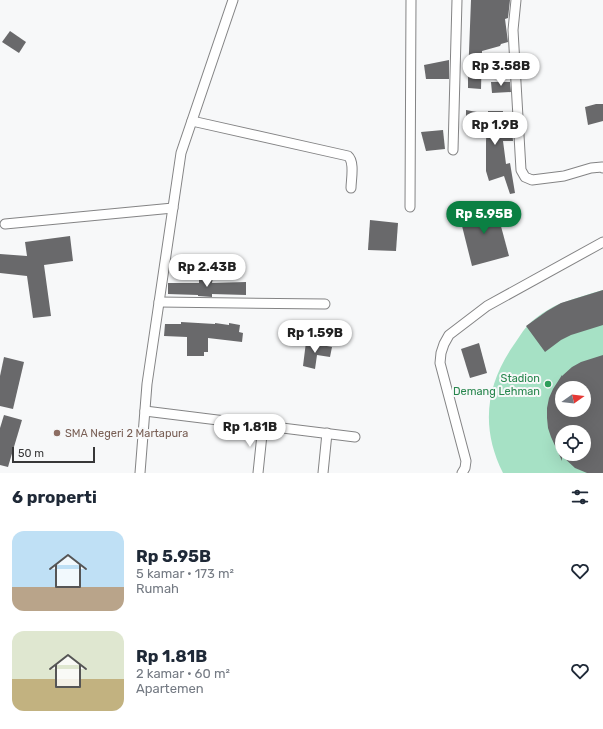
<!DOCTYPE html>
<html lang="id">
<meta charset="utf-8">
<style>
body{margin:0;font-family:Rubik,sans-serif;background:#f6f6f7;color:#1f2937;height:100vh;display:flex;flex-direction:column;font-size:15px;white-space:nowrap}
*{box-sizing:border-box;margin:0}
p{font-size:13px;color:#747a83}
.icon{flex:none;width:22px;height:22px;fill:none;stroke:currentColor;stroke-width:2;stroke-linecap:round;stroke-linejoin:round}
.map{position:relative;height:473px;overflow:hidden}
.side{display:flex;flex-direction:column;background:#fff;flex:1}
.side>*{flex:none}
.needle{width:26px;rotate:76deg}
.buttons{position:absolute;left:555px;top:381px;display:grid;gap:8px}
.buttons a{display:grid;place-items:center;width:36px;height:36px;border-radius:50%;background:#fff;box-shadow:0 4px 16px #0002;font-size:20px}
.scale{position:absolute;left:12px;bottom:10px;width:83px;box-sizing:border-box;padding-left:4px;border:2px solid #373738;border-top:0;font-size:11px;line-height:14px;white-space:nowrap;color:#373738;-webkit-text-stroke:3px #f7f8f9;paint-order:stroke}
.price{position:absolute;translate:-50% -34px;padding:0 9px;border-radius:14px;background:#fff;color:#222;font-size:13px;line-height:26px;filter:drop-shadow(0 1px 2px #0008)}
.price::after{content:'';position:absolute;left:50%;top:24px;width:12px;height:9px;margin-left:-6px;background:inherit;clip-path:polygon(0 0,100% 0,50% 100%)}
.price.current{background:#0b8043;color:#fff}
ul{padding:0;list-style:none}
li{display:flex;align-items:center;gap:12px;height:100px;padding:0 12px}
li span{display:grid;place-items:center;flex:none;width:112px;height:80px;border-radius:12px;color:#555}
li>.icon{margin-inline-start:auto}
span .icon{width:48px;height:48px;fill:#fffc;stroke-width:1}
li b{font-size:17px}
h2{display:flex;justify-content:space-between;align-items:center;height:48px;padding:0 12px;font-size:17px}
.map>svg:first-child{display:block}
</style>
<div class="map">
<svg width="603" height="473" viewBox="0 0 603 473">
<rect width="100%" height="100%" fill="#f7f8f9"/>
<!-- green -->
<path fill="#a6e1c5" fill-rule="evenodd" d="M 603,290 L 603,473 L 503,473 C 481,429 485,387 513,346 C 521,335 524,327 536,318 C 544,312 553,306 562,303 C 575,298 589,294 603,290 ZM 562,388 L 584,388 L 584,410 L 562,410 ZM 562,432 L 584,432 L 584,454 L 562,454 Z"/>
<!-- building -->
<g fill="#69696b" fill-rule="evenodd">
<path d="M 471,0 L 510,0 L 508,18 L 505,19 L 508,42 L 501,44 L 500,46 L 482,51 L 481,89 L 468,88 L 468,78 Z"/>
<path d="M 10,31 L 26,42 L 19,53 L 2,42 Z"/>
<path d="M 449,60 L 449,79 L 426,79 L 424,65 Z"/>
<path d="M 491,82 L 510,82 L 511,92 L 492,93 Z"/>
<path d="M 596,104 L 603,104 L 603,121 L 588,125 L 585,107 Z"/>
<path d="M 466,110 L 488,114 L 488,111 L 503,111 L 502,123 L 501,130 L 512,129 L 513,141 L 503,141 L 506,164 L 510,163 L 515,193 L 510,194 L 504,176 L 489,181 L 486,171 L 486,141 L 487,123 L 466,121 Z"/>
<path d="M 443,130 L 445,149 L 426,151 L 421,132 Z"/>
<path d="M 495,204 L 509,256 L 472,266 L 459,214 Z"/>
<path d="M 370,220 L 398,223 L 396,251 L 368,250 Z"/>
<path d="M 70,236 L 73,261 L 44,265 L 51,316 L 33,318 L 27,276 L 0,273 L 0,254 L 27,256 L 25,242 Z"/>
<path d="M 199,277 L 213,277 L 212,283 L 246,282 L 246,295 L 212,294 L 212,297 L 198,296 L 198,295 L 168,294 L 168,283 L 199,283 Z"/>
<path d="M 603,290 L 603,325 L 571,335 L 561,340 L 545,352 L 526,326 L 547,311 L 561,303 Z"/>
<path d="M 181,322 L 215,324 L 215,323 L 229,325 L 229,323 L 240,325 L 239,332 L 243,333 L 242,342 L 208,338 L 208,352 L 204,352 L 204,356 L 187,356 L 187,337 L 164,336 L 165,324 L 181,324 Z"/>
<path d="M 306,342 L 332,347 L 330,357 L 317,355 L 315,369 L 303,366 Z"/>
<path d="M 479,343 L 487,373 L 470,378 L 461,349 Z"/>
<path d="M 603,355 L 603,473 L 587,473 L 575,468 L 562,456 L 562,461 L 551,437 L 548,428 L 547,418 L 547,408 L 549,398 L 553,389 L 562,375 L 562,376 L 572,367 L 581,362 ZM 562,388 L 584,388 L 584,410 L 562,410 ZM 562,432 L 584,432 L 584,454 L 562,454 Z"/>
<path d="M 4,357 L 24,362 L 13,409 L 0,406 L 0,376 Z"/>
<path d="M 4,415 L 22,420 L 8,467 L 0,465 L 0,428 Z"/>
</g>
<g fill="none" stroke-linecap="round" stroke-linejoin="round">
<!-- minor casing -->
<g stroke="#848485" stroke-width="11">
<g id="minor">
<path d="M 516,0 L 513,30 L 521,170 L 525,177 L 532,180 L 564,176 L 591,168 L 602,167 L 603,168"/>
<path d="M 192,121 L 348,156 C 355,162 351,180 351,188"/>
<path d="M 453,150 L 457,0"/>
<path d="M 410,207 L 411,0"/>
<path d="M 5,224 L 173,208"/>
<path d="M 159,302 L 325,304"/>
<path d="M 145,411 L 355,437"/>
<path d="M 140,473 L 147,384 L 181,153 L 233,0"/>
<path d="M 258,473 L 263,425"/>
<path d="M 323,473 L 327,433"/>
<path d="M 462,473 L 465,468 L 466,461 L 440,363 L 441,353 L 444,344 L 449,335 L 487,306 L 603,242"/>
</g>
</g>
<!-- minor -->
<use href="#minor" stroke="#fff" stroke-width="9"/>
</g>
<!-- markers -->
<circle fill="#2e9e5b" stroke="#f7f8f9" stroke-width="1.5" cx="548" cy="384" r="4"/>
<circle fill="#8d6e63" stroke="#f7f8f9" stroke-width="1.5" cx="57" cy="433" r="4"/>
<g text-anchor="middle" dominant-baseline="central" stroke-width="4" stroke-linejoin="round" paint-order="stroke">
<!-- leisure labels -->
<g font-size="11" fill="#27864d" stroke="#f7f8f9" text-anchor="end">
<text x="540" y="378">Stadion<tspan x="540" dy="13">Demang Lehman</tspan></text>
</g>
<!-- education labels -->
<g font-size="11" fill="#785e54" stroke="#f7f8f9" text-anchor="start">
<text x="65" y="433">SMA Negeri 2 Martapura</text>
</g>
</g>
</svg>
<div class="buttons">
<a><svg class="needle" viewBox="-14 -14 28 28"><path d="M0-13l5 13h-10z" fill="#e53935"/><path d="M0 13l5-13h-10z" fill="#747a83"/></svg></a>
<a><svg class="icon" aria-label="locate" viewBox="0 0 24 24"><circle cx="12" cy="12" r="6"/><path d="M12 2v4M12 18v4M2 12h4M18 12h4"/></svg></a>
</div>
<div class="scale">50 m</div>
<b class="price" style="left:501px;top:87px">Rp 3.58B</b>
<b class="price" style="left:495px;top:146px">Rp 1.9B</b>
<b class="price current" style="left:484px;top:235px">Rp 5.95B</b>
<b class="price" style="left:207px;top:288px">Rp 2.43B</b>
<b class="price" style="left:315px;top:354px">Rp 1.59B</b>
<b class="price" style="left:250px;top:448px">Rp 1.81B</b>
</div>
<section class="side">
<h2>6 properti<svg class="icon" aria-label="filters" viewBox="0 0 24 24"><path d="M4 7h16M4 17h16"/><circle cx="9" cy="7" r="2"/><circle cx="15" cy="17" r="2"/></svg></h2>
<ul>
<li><span style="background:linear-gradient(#bfe0f5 70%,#b9a48a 0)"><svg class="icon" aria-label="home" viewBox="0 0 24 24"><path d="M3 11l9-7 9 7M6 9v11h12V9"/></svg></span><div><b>Rp 5.95B</b><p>5 kamar · 173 m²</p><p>Rumah</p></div><svg class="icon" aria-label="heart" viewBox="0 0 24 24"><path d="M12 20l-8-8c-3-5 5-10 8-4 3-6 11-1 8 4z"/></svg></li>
<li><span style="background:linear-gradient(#dfe7d0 60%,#c2b280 0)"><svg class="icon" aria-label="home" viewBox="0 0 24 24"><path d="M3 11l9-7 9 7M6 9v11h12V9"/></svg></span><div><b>Rp 1.81B</b><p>2 kamar · 60 m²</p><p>Apartemen</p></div><svg class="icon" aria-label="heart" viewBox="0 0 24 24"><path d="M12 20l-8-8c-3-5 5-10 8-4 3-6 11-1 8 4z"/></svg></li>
</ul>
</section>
